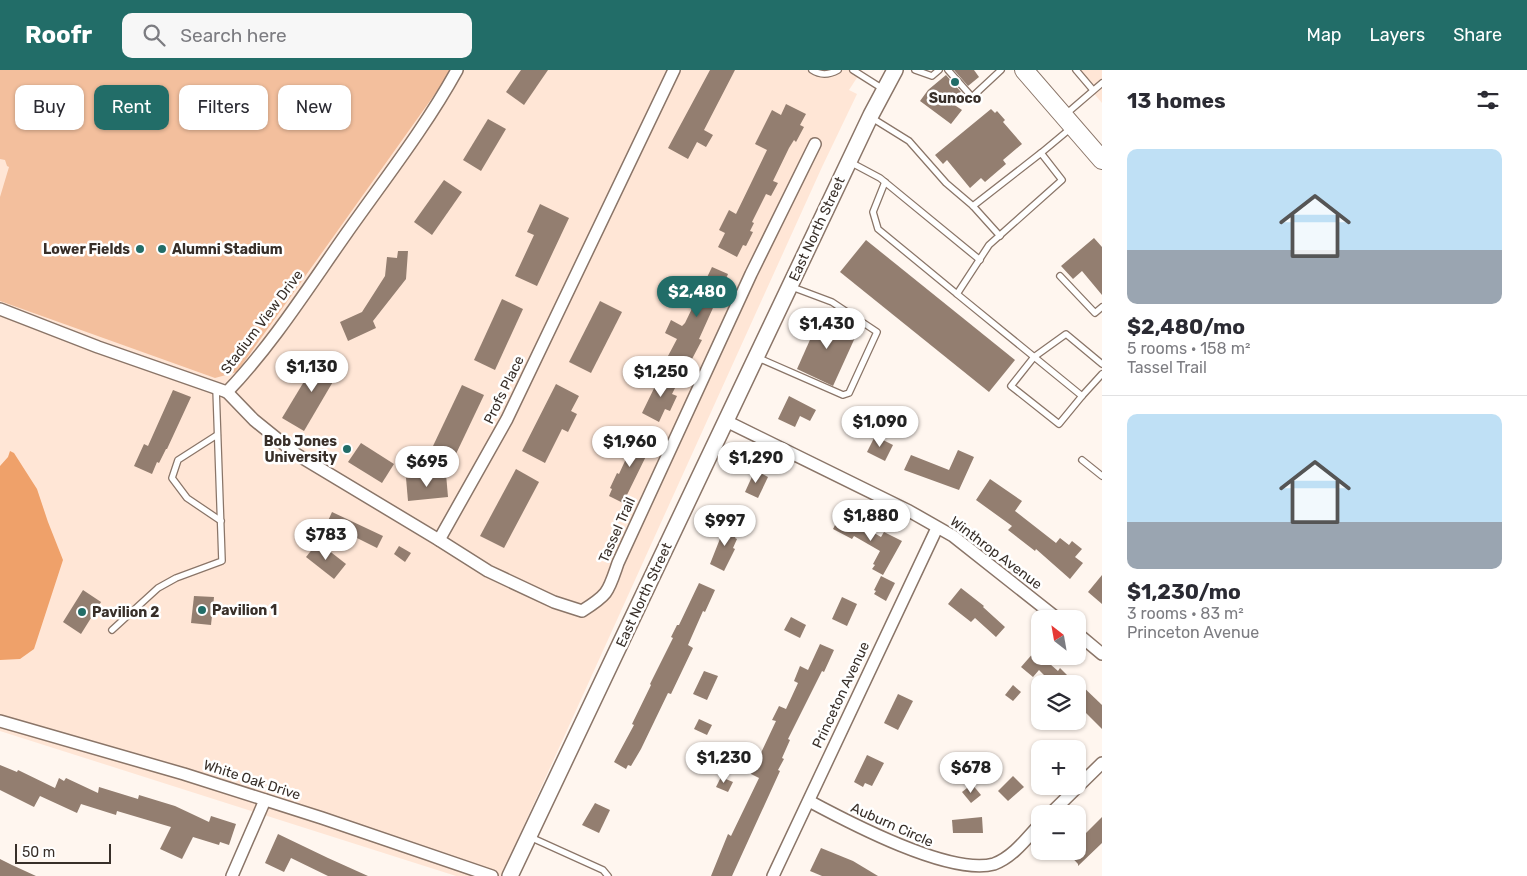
<!DOCTYPE html>
<meta charset="utf-8">
<style>
body{margin:0;font-family:Rubik,sans-serif;background:#f7f7f7;color:#2b2b33;height:100vh;display:flex;flex-direction:column;font-size:19px;white-space:nowrap}
*{box-sizing:border-box;margin:0}
p{font-size:16px;color:#7c7c81}
.icon{flex:none;width:28px;height:28px;fill:none;stroke:currentColor;stroke-width:2;stroke-linecap:round;stroke-linejoin:round}
.map{position:relative;flex:1;overflow:hidden}
.side{display:flex;flex-direction:column;background:#fff;width:425px}
.side>*{flex:none}
.hud{position:absolute;left:15px;top:15px;width:475px;height:45px;display:flex;gap:10px}
.needle{width:32px;rotate:329deg}
.fabs{position:absolute;left:1031px;top:540px;display:grid;gap:10px}
.fabs a{display:grid;place-items:center;width:55px;height:55px;border-radius:10px;background:#fff;box-shadow:0 1px 4px #0004;font-size:25px}
.scale{position:absolute;left:15px;bottom:12px;width:96px;box-sizing:border-box;padding-left:5px;border:2px solid #382f29;border-top:0;font-size:14px;line-height:18px;white-space:nowrap;color:#382f29;-webkit-text-stroke:4px #fff;paint-order:stroke}
.price{position:absolute;translate:-50% -42px;padding:0 11px;border-radius:18px;background:#fff;color:#222;font-size:16px;line-height:32px;filter:drop-shadow(0 1px 2px #0008)}
.price::after{content:'';position:absolute;left:50%;top:30px;width:15px;height:11px;margin-left:-8px;background:inherit;clip-path:polygon(0 0,100% 0,50% 100%)}
.price.active{background:#226d68;color:#fff}
ul{padding:0;list-style:none}
li{display:grid;align-content:center;gap:10px;height:265px;padding:0 25px}
li+li{border-top:1px solid #e1e1e2}
li span{display:grid;place-items:center;height:155px;border-radius:10px;color:#555}
li>.icon{margin-inline-start:auto}
span .icon{width:90px;height:90px;fill:#fffc;stroke-width:1}
li b{font-size:21px}
h2{display:flex;justify-content:space-between;align-items:center;height:60px;padding:0 25px;font-size:21px}
.pill{padding:0 18px;border-radius:10px;background:#fff;box-shadow:0 1px 4px #0004;font-size:18px;line-height:45px}
.pill.active{background:#226d68;color:#fff}
header{display:flex;align-items:center;gap:30px;box-sizing:border-box;height:70px;padding:0 25px;background:#226d68;color:#fff}
header strong{font-size:24px}
nav{display:flex;gap:28px;margin-inline-start:auto;font-size:18px}
.search{width:350px;height:45px;background:#f7f7f7;display:flex;align-items:center;gap:12px;box-sizing:border-box;padding:0 18px;border-radius:10px;color:#7c7c81;font-size:19px}
main{display:flex;flex:1;min-height:0}
.map>svg:first-child{display:block}
</style>
<header>
<strong>Roofr</strong>
<div class="search"><svg class="icon" aria-label="search" viewBox="0 0 24 24"><circle cx="10" cy="10" r="6"/><path d="M15 15l6 6"/></svg>Search here</div>
<nav><a>Map</a><a>Layers</a><a>Share</a></nav>
</header>
<main>
<div class="map">
<svg width="1102" height="806" viewBox="0 0 1102 806">
<rect width="100%" height="100%" fill="#fff6ef"/>
<!-- built -->
<g fill="#ffe6d6">
<path d="M 0,0 L 862,0 L 849,20 L 857,24 L 822,97 L 501,806 L 456,806 L 0,661 Z"/>
<path d="M 1074,0 L 1102,0 L 1102,33 Z"/>
</g>
<!-- green -->
<path fill="#f3bf9d" d="M 0,0 L 452,0 L 237,302 L 215,308 L 0,231 L 0,127 L 9,97 L 7,96 L 5,90 L 0,89 Z"/>
<!-- water -->
<path fill="#efa16a" d="M 10,381 L 14,383 L 37,419 L 48,452 L 63,490 L 34,579 L 20,589 L 0,590 L 0,396 L 8,387 Z"/>
<!-- building -->
<g fill="#937e70">
<path d="M 521,0 L 548,0 L 524,35 L 506,22 Z"/>
<path d="M 710,0 L 735,0 L 704,60 L 713,65 L 706,77 L 697,72 L 688,89 L 668,78 Z"/>
<path d="M 954,0 L 974,0 L 979,7 L 968,16 Z"/>
<path d="M 946,5 L 961,22 L 950,32 L 962,40 L 951,54 L 920,31 L 928,20 Z"/>
<path d="M 786,34 L 806,44 L 800,55 L 804,57 L 796,72 L 794,70 L 789,78 L 773,111 L 778,113 L 771,126 L 766,124 L 752,152 L 754,153 L 750,161 L 753,162 L 746,176 L 743,175 L 737,187 L 718,177 L 725,163 L 719,160 L 729,140 L 736,144 L 767,80 L 755,74 L 772,40 L 781,45 Z"/>
<path d="M 991,39 L 995,43 L 997,41 L 1005,50 L 1003,52 L 1022,74 L 1003,90 L 1006,94 L 985,112 L 981,108 L 970,118 L 947,90 L 943,94 L 935,85 Z"/>
<path d="M 488,49 L 506,59 L 481,101 L 463,90 Z"/>
<path d="M 444,110 L 462,122 L 432,165 L 414,152 Z"/>
<path d="M 540,134 L 569,148 L 537,216 L 515,206 L 534,165 L 527,162 Z"/>
<path d="M 1094,168 L 1102,177 L 1102,225 L 1082,201 L 1073,209 L 1061,196 Z"/>
<path d="M 866,170 L 1015,290 L 989,322 L 840,202 Z"/>
<path d="M 398,181 L 408,181 L 406,209 L 373,251 L 376,258 L 348,271 L 340,252 L 362,242 L 385,206 L 387,187 L 397,188 Z"/>
<path d="M 712,197 L 728,204 L 725,211 L 730,214 L 721,231 L 717,229 L 699,269 L 702,270 L 692,289 L 690,288 L 686,295 L 668,286 L 677,269 L 665,263 L 671,250 L 682,256 L 685,253 Z"/>
<path d="M 502,229 L 523,239 L 495,300 L 474,290 Z"/>
<path d="M 600,231 L 622,242 L 591,303 L 569,292 Z"/>
<path d="M 821,245 L 858,261 L 833,316 L 797,299 Z"/>
<path d="M 320,285 L 341,298 L 304,361 L 282,348 Z"/>
<path d="M 661,304 L 678,312 L 672,324 L 677,326 L 670,341 L 665,339 L 659,352 L 642,343 Z"/>
<path d="M 556,314 L 579,326 L 571,341 L 577,344 L 568,362 L 562,359 L 545,393 L 522,381 Z"/>
<path d="M 462,315 L 484,325 L 455,386 L 433,376 Z"/>
<path d="M 173,320 L 191,327 L 167,379 L 166,379 L 159,393 L 157,392 L 152,404 L 134,396 L 144,374 L 148,376 Z"/>
<path d="M 789,326 L 816,340 L 810,351 L 800,346 L 795,357 L 778,349 Z"/>
<path d="M 638,365 L 653,372 L 623,433 L 609,426 L 612,419 L 610,418 L 617,403 L 619,404 L 630,380 L 627,379 L 631,369 L 635,371 Z"/>
<path d="M 875,366 L 893,375 L 885,391 L 867,382 Z"/>
<path d="M 361,373 L 394,394 L 382,413 L 348,392 Z"/>
<path d="M 958,380 L 974,387 L 959,420 L 904,400 L 911,385 L 949,400 Z"/>
<path d="M 516,399 L 539,412 L 504,478 L 480,466 Z"/>
<path d="M 755,400 L 768,407 L 758,428 L 745,422 Z"/>
<path d="M 446,404 L 448,427 L 408,431 L 406,408 Z"/>
<path d="M 990,409 L 1022,431 L 1015,441 L 1056,473 L 1060,468 L 1069,475 L 1072,471 L 1082,479 L 1075,487 L 1083,493 L 1070,509 L 1036,479 L 1035,481 L 1008,460 L 1012,456 L 976,430 Z"/>
<path d="M 332,442 L 383,466 L 377,478 L 327,453 Z"/>
<path d="M 840,445 L 846,449 L 847,447 L 881,467 L 884,462 L 902,471 L 883,505 L 872,499 L 875,495 L 873,494 L 880,481 L 854,466 L 852,469 L 833,459 Z"/>
<path d="M 727,451 L 740,457 L 735,468 L 737,469 L 733,478 L 735,479 L 724,501 L 710,494 Z"/>
<path d="M 318,472 L 346,494 L 334,509 L 306,487 Z"/>
<path d="M 399,476 L 411,483 L 405,492 L 394,484 Z"/>
<path d="M 1102,505 L 1102,534 L 1088,522 Z"/>
<path d="M 881,506 L 895,513 L 886,531 L 874,524 L 876,521 L 874,520 Z"/>
<path d="M 699,513 L 715,520 L 705,542 L 703,541 L 688,575 L 693,578 L 671,624 L 668,623 L 641,679 L 631,696 L 628,695 L 626,699 L 614,692 L 634,655 L 632,654 L 651,615 L 650,614 L 673,568 L 671,567 L 677,555 L 679,555 Z"/>
<path d="M 961,518 L 984,536 L 983,537 L 1005,557 L 996,567 L 975,548 L 971,552 L 948,534 Z"/>
<path d="M 83,520 L 101,532 L 81,564 L 63,552 Z"/>
<path d="M 194,526 L 214,527 L 211,555 L 191,553 Z"/>
<path d="M 842,527 L 857,534 L 847,556 L 832,549 Z"/>
<path d="M 791,547 L 806,555 L 800,568 L 784,560 Z"/>
<path d="M 820,574 L 834,580 L 824,602 L 822,601 L 788,669 L 790,670 L 782,688 L 784,689 L 778,700 L 780,701 L 732,806 L 711,806 L 728,764 L 731,766 L 759,708 L 751,704 L 776,651 L 772,650 L 779,636 L 786,639 L 798,613 L 794,611 L 800,596 L 808,600 Z"/>
<path d="M 1035,581 L 1058,601 L 1060,598 L 1076,614 L 1053,614 L 1039,600 L 1033,607 L 1021,597 Z"/>
<path d="M 704,601 L 718,606 L 707,630 L 693,624 Z"/>
<path d="M 1078,612 L 1102,635 L 1102,659 L 1078,635 Z"/>
<path d="M 1013,615 L 1021,622 L 1013,631 L 1005,625 Z"/>
<path d="M 898,624 L 913,631 L 898,660 L 884,653 Z"/>
<path d="M 699,649 L 712,655 L 707,665 L 694,659 Z"/>
<path d="M 867,685 L 884,693 L 872,716 L 865,713 L 863,717 L 854,712 Z"/>
<path d="M 0,695 L 17,702 L 18,700 L 55,718 L 59,708 L 64,711 L 66,708 L 98,723 L 99,717 L 138,729 L 139,725 L 175,736 L 209,752 L 211,746 L 236,754 L 229,775 L 220,772 L 219,775 L 193,767 L 182,789 L 160,779 L 171,757 L 117,741 L 116,745 L 81,734 L 77,743 L 40,726 L 34,737 L 0,720 Z"/>
<path d="M 1013,706 L 1024,717 L 1008,731 L 998,721 Z"/>
<path d="M 721,707 L 733,712 L 728,722 L 716,717 Z"/>
<path d="M 972,714 L 981,725 L 971,733 L 962,722 Z"/>
<path d="M 595,733 L 610,740 L 599,763 L 582,755 Z"/>
<path d="M 982,747 L 983,763 L 953,763 L 952,750 Z"/>
<path d="M 1102,747 L 1102,773 L 1078,796 L 1078,794 L 1066,781 L 1078,781 L 1078,771 Z"/>
<path d="M 278,764 L 328,788 L 368,806 L 328,806 L 291,788 L 284,802 L 265,793 Z"/>
<path d="M 821,778 L 853,791 L 878,806 L 822,806 L 810,801 Z"/>
<path d="M 0,789 L 12,795 L 36,806 L 0,806 Z"/>
</g>
<g fill="none" stroke-linecap="round" stroke-linejoin="round">
<!-- service casing -->
<g stroke="#8a7568" stroke-width="8">
<g id="service">
<path d="M 812,0 C 821,6 829,5 838,0"/>
<path d="M 853,0 L 883,19"/>
<path d="M 915,0 L 932,6 L 939,0"/>
<path d="M 948,0 L 972,27 L 1001,0"/>
<path d="M 1076,0 L 1093,20"/>
<path d="M 1066,44 L 1102,13"/>
<path d="M 872,48 L 909,71 L 946,113 L 973,136 L 1000,166"/>
<path d="M 1041,83 L 1071,58"/>
<path d="M 850,92 L 880,108 L 980,190"/>
<path d="M 885,112 L 873,142 L 878,159 L 957,224 L 989,175 L 1062,110 L 1041,83 L 973,136"/>
<path d="M 1060,206 L 1095,243 L 1102,237"/>
<path d="M 957,224 L 1082,326 L 1102,304"/>
<path d="M 756,287 L 843,325 L 849,323 L 877,262 L 832,232 L 792,217"/>
<path d="M 1082,326 L 1059,354 L 1011,316 L 1034,287 L 1066,264 L 1102,294"/>
<path d="M 217,365 L 178,390 L 172,408 L 187,428 L 221,451"/>
<path d="M 1082,390 L 1102,406"/>
<path d="M 112,560 L 158,518 L 176,508 L 222,491 L 216,318"/>
<path d="M 530,767 L 603,800 L 608,806"/>
</g>
</g>
<!-- minor casing -->
<g stroke="#8a7568" stroke-width="14">
<g id="minor">
<path d="M 0,239 L 98,277 L 227,322"/>
<path d="M 227,322 L 254,350 L 296,384 L 439,470 L 488,501 L 554,532 L 582,541 C 609,524 608,522 618,493 L 751,204 L 815,74"/>
<path d="M 227,322 C 272,275 308,218 346,164 C 384,110 425,58 457,0"/>
<path d="M 726,351 L 909,441 L 953,466 L 1058,549"/>
<path d="M 439,470 L 507,349 L 674,0"/>
<path d="M 1078,564 L 1102,584"/>
<path d="M 0,651 L 184,704 L 322,748 L 492,806"/>
<path d="M 809,731 C 850,753 950,806 994,794 C 1013,787 1027,768 1040,754"/>
<path d="M 1050,744 L 1102,693"/>
<path d="M 232,806 L 265,730"/>
<path d="M 773,806 L 937,458"/>
</g>
</g>
<!-- secondary casing -->
<g stroke="#8a7568" stroke-width="18">
<path id="secondary" d="M 510,806 L 871,45 L 895,0"/>
</g>
<!-- primary casing -->
<g stroke="#8a7568" stroke-width="20">
<path id="primary" d="M 1024,0 L 1102,90"/>
</g>
<!-- service -->
<use href="#service" stroke="#fff" stroke-width="5.5"/>
<!-- minor -->
<use href="#minor" stroke="#fff" stroke-width="11"/>
<!-- secondary -->
<use href="#secondary" stroke="#fff" stroke-width="15"/>
<!-- primary -->
<use href="#primary" stroke="#fff" stroke-width="18"/>
</g>
<!-- markers -->
<g fill="#226d68" stroke="#fff" stroke-width="2">
<circle cx="955" cy="12" r="5"/>
<circle cx="140" cy="179" r="5"/>
<circle cx="162" cy="179" r="5"/>
<circle cx="347" cy="379" r="5"/>
<circle cx="202" cy="540" r="5"/>
<circle cx="82" cy="542" r="5"/>
</g>
<g text-anchor="middle" dominant-baseline="central" stroke-width="5" stroke-linejoin="round" paint-order="stroke">
<!-- poi labels -->
<g font-size="14" font-weight="bold" fill="#382f29" stroke="#fff" text-anchor="start">
<text x="955" y="28" text-anchor="middle">Sunoco</text>
<text x="130" y="179" text-anchor="end">Lower Fields</text>
<text x="172" y="179">Alumni Stadium</text>
<text x="337" y="371" text-anchor="end">Bob Jones<tspan x="337" dy="16">University</tspan></text>
<text x="212" y="540">Pavilion 1</text>
<text x="92" y="542">Pavilion 2</text>
</g>
<!-- street labels -->
<g font-size="14" fill="#382f29" stroke="#fff">
<text transform="translate(817 159) rotate(-65)">East North Street</text>
<text transform="translate(262 252) rotate(-53)">Stadium View Drive</text>
<text transform="translate(504 320) rotate(-64)">Profs Place</text>
<text transform="translate(617 460) rotate(-66)">Tassel Trail</text>
<text transform="translate(996 483) rotate(37)">Winthrop Avenue</text>
<text transform="translate(644 525) rotate(-65)">East North Street</text>
<text transform="translate(841 625) rotate(-65)">Princeton Avenue</text>
<text transform="translate(252 710) rotate(18)">White Oak Drive</text>
<text transform="translate(892 755) rotate(24)">Auburn Circle</text>
</g>
</g>
</svg>
<div class="fabs">
<a><svg class="needle" viewBox="-14 -14 28 28"><path d="M0-13l5 13h-10z" fill="#e53935"/><path d="M0 13l5-13h-10z" fill="#7c7c81"/></svg></a>
<a><svg class="icon" aria-label="layers" viewBox="0 0 24 24"><path d="M12 4l9 5-9 5-9-5zM3 14l9 5 9-5"/></svg></a>
<a>+</a>
<a>−</a>
</div>
<div class="scale">50 m</div>
<b class="price active" style="left:697px;top:248px">$2,480</b>
<b class="price" style="left:827px;top:280px">$1,430</b>
<b class="price" style="left:312px;top:323px">$1,130</b>
<b class="price" style="left:661px;top:328px">$1,250</b>
<b class="price" style="left:880px;top:378px">$1,090</b>
<b class="price" style="left:630px;top:398px">$1,960</b>
<b class="price" style="left:756px;top:414px">$1,290</b>
<b class="price" style="left:427px;top:418px">$695</b>
<b class="price" style="left:871px;top:472px">$1,880</b>
<b class="price" style="left:725px;top:477px">$997</b>
<b class="price" style="left:326px;top:491px">$783</b>
<b class="price" style="left:724px;top:714px">$1,230</b>
<b class="price" style="left:971px;top:724px">$678</b>
<div class="hud">
<a class="pill">Buy</a>
<a class="pill active">Rent</a>
<a class="pill">Filters</a>
<a class="pill">New</a>
</div>
</div>
<section class="side">
<h2>13 homes<svg class="icon" aria-label="filters" viewBox="0 0 24 24"><path d="M4 7h16M4 17h16"/><circle cx="9" cy="7" r="2"/><circle cx="15" cy="17" r="2"/></svg></h2>
<ul>
<li><span style="background:linear-gradient(#bfe0f5 65%,#9aa5b1 0)"><svg class="icon" aria-label="home" viewBox="0 0 24 24"><path d="M3 11l9-7 9 7M6 9v11h12V9"/></svg></span><div><b>$2,480/mo</b><p>5 rooms · 158 m²</p><p>Tassel Trail</p></div></li>
<li><span style="background:linear-gradient(#bfe0f5 70%,#9aa5b1 0)"><svg class="icon" aria-label="home" viewBox="0 0 24 24"><path d="M3 11l9-7 9 7M6 9v11h12V9"/></svg></span><div><b>$1,230/mo</b><p>3 rooms · 83 m²</p><p>Princeton Avenue</p></div></li>
</ul>
</section>
</main>
